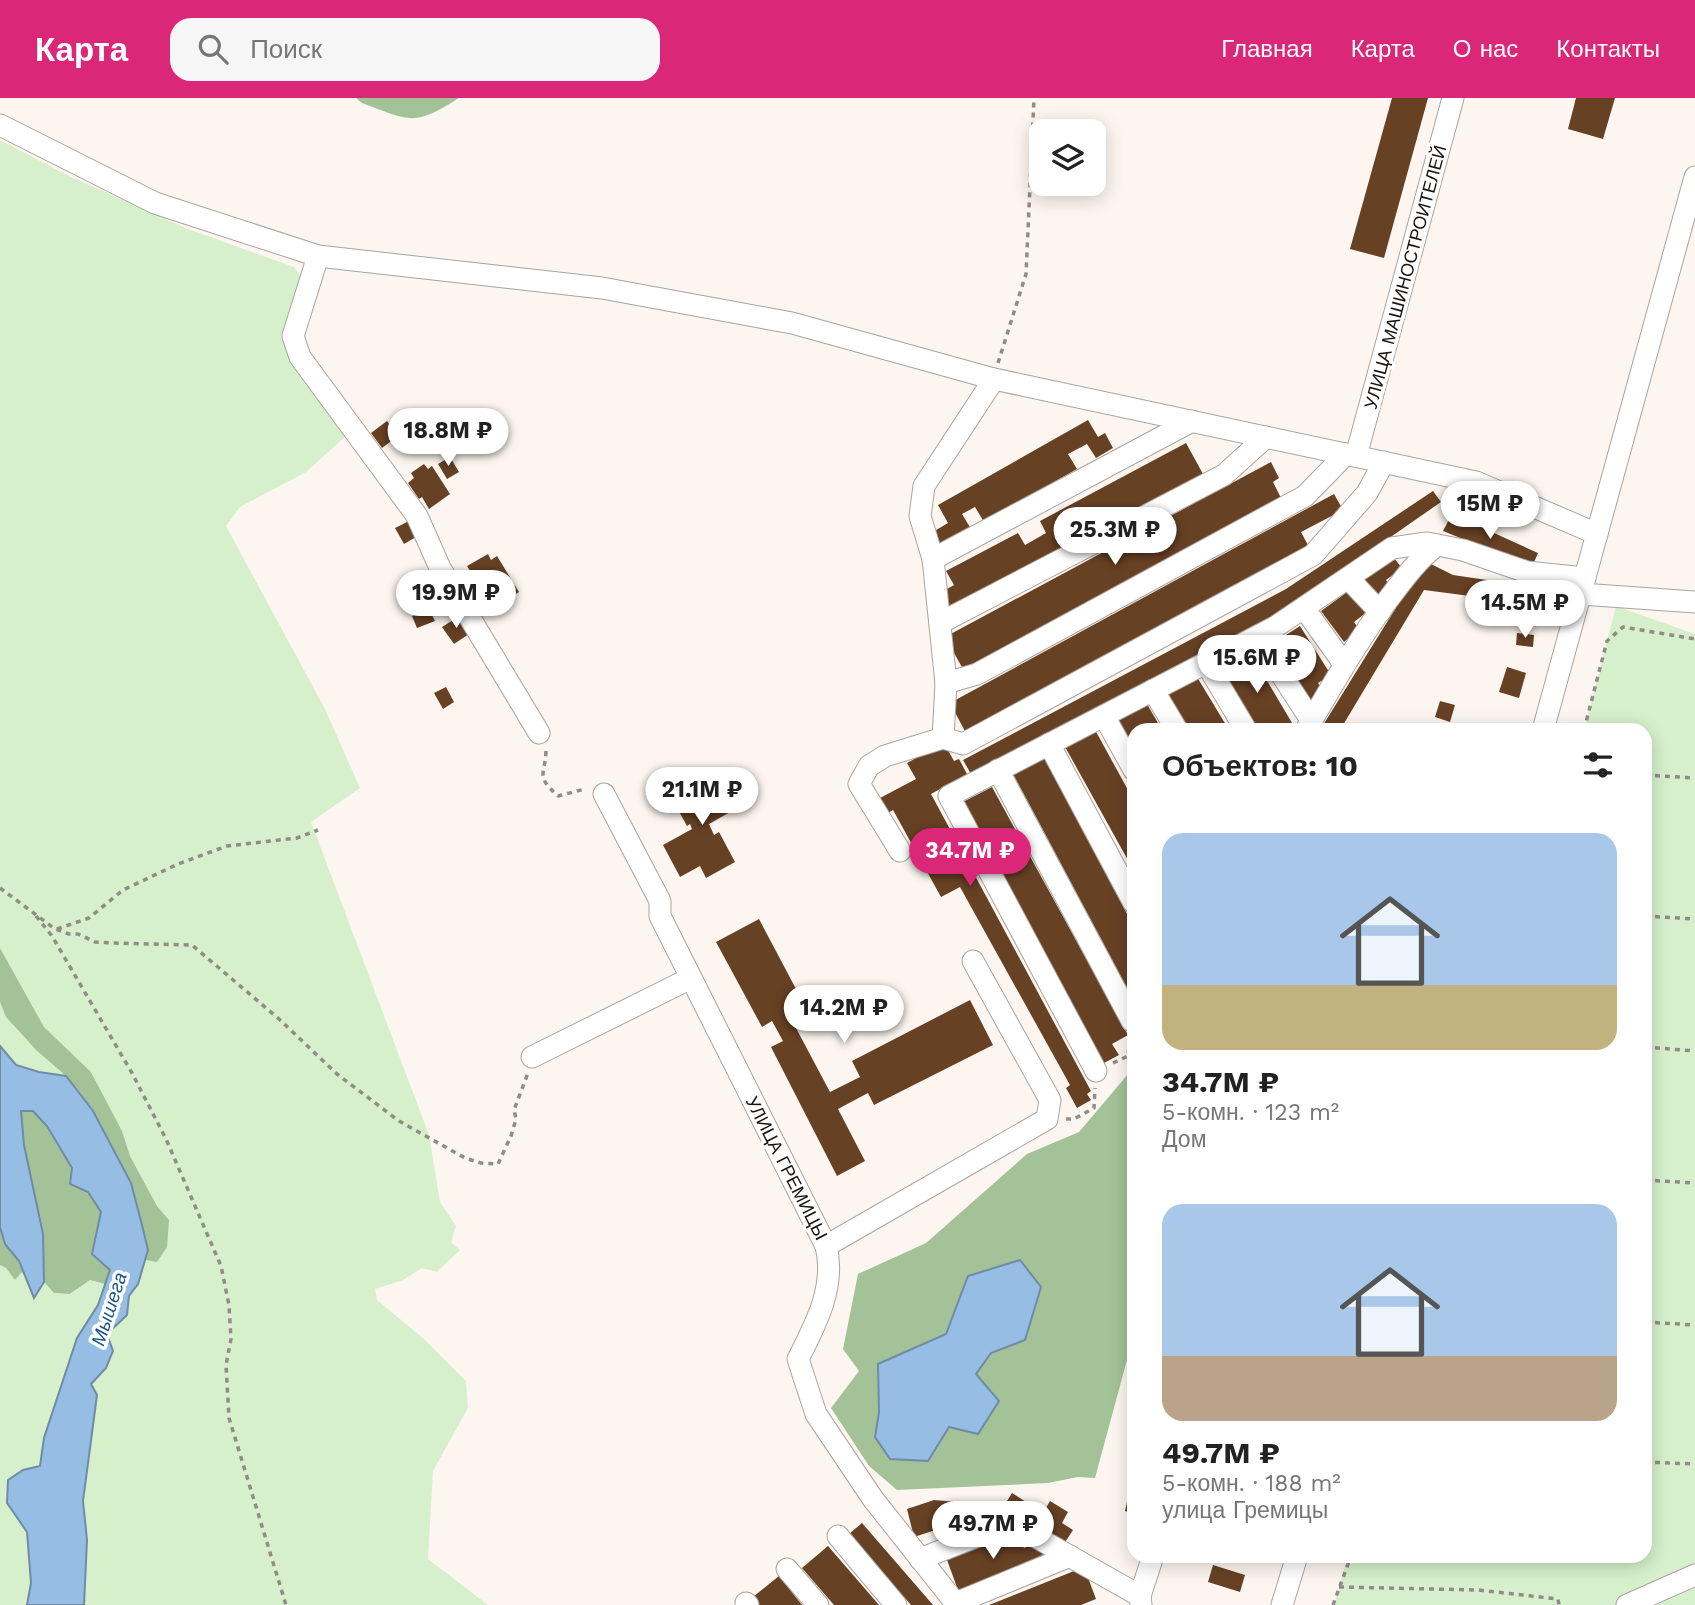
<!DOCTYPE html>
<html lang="ru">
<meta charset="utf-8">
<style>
body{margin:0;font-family:"Work Sans",sans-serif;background:#f6f6f6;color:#222;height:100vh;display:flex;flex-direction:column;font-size:26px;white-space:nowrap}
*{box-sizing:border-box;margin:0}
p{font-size:23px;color:#767676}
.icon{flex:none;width:38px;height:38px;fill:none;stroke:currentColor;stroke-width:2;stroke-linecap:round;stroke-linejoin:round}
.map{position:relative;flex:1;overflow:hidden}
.sheet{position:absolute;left:1127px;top:625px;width:525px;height:840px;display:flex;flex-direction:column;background:#fff;border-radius:21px;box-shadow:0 4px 18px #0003}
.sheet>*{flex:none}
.buttons{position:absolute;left:1029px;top:21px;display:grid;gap:14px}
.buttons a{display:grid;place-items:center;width:77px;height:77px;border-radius:14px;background:#fff;box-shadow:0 4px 18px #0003;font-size:35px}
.price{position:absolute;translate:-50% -60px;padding:0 16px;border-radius:24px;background:#fff;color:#222;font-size:23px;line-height:46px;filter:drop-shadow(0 2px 4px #0008)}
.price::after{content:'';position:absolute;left:50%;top:42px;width:21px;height:16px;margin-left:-10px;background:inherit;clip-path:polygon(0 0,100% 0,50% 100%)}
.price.current{background:#db2777;color:#fff}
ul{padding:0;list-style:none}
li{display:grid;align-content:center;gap:14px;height:371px;padding:0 35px}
li span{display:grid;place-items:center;height:217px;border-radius:21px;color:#555}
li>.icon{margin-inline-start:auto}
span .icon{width:126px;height:126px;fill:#fffc;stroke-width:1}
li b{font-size:30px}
h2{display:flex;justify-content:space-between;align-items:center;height:84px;padding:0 35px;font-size:30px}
header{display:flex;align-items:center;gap:42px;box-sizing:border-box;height:98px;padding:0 35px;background:#db2777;color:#fff}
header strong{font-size:33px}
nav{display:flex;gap:38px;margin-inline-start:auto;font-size:24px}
.search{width:490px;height:63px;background:#f6f6f6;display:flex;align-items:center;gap:18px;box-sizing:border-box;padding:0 24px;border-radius:21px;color:#767676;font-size:26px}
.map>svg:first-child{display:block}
</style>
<header>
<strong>Карта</strong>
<div class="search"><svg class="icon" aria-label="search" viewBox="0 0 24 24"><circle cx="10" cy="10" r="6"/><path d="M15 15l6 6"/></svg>Поиск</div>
<nav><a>Главная</a><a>Карта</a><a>О нас</a><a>Контакты</a></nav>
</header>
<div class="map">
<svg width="1695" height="1507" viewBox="0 0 1695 1507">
<rect width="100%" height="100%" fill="#fdf6f0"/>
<!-- green -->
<g fill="#d6f0cb">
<path d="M 0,42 L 67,77 L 188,131 L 294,169 L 303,181 L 287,248 L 345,339 L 306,374 L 240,409 L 226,428 L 325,611 L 360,690 L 311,724 L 429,1037 L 440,1104 L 456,1128 L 451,1144 L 460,1152 L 437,1174 L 422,1170 L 403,1182 L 375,1191 L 377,1202 L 424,1241 L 466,1283 L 468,1310 L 433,1373 L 428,1461 L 488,1507 L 84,1507 L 87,1442 L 83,1403 L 97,1297 L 91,1286 L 106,1270 L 113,1253 L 107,1236 L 127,1217 L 129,1197 L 138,1186 L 145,1162 L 157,1164 L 169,1122 L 157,1108 L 130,1058 L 122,1033 L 91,974 L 44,929 L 0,850 Z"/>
<path d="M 1616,508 L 1695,536 L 1695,1507 L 1334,1507 L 1348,1458 L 1645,1458 L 1645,632 L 1584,632 Z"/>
<path d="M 0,904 C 13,935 42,957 66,978 L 39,974 L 16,967 L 0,948 Z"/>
<path d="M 0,1167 L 6,1170 L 15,1182 L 23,1173 L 34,1199 L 44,1184 L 54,1195 L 71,1196 L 90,1182 L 105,1186 L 98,1207 L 77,1240 L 44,1340 L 40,1368 L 23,1372 L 7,1405 L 27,1434 L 31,1485 L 27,1507 L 0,1507 Z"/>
</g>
<!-- forest -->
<g fill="#a4c297" fill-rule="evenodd">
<path d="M 356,0 L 459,0 C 413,29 411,23 362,5 Z"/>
<path d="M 0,850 L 44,929 L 91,974 L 122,1033 L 130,1058 L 157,1108 L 169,1122 L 167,1149 L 157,1164 L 145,1162 L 148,1152 L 131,1085 L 66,978 L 36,952 L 6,919 L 0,904 Z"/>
<path d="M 1134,969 L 1134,1151 L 1131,1158 L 1134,1160 L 1134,1236 L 1095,1380 L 1078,1379 L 1048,1385 L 897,1392 L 869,1368 L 831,1310 L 859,1273 L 843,1251 L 858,1176 L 926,1145 L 1027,1056 L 1079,1034 ZM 968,1178 L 1025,1242 L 991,1255 L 976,1276 L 875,1339 L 879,1315 L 878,1266 L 947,1236 Z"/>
<path d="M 20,1013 L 33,1013 L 47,1028 L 101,1114 L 110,1172 L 105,1186 L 90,1182 L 70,1196 L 54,1195 L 44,1184 L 43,1136 L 24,1047 Z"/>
<path d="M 0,1129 C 5,1146 16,1157 23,1173 L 15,1182 L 6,1170 L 0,1167 Z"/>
</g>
<!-- water -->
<g fill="#96bee4" stroke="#708ba5" stroke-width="2">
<path d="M 0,948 L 16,967 L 39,974 L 66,978 L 93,1013 L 131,1085 L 142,1127 L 148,1152 L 138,1186 L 129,1198 L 127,1217 L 107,1236 L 113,1253 L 106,1270 L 91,1286 L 97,1297 L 83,1403 L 87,1442 L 84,1507 L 27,1507 L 31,1485 L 27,1434 L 7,1405 L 8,1382 L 23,1372 L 40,1368 L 44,1340 L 77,1240 L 98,1207 L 110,1172 L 92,1156 L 101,1114 L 88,1094 L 70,1086 L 72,1070 L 47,1028 L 33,1013 L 21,1013 L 24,1047 L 43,1136 L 44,1184 L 34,1200 L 19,1163 L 5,1146 L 0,1129 Z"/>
<path d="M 1020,1162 L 1041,1189 L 1025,1242 L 991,1255 L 976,1276 L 999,1303 L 978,1336 L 949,1329 L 928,1363 L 890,1361 L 875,1339 L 879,1315 L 878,1266 L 946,1236 L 968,1178 Z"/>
</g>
<!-- building -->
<g fill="#674124">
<path d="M 1392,0 L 1428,0 L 1384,160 L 1350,151 Z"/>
<path d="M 1576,0 L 1615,0 L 1603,41 L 1568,31 Z"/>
<path d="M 1088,322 L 1098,339 L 1105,335 L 1113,350 L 1096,360 L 1087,346 L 1068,356 L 1077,371 L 984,424 L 975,409 L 962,416 L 971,431 L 939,450 L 931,435 L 948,425 L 938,407 Z"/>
<path d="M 387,323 L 398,338 L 382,350 L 371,335 Z"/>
<path d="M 436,327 L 446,343 L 436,349 L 426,334 Z"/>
<path d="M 1186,345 L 1203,376 L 949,511 L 940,495 L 954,487 L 946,473 L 1018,435 L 1025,447 L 1046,435 L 1040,423 Z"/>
<path d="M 450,359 L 459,374 L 447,381 L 438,366 Z"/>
<path d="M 1271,364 L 1279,380 L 1273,384 L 1281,400 L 963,571 L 945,539 Z"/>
<path d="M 424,366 L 428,371 L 432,368 L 450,396 L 429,411 L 422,399 L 419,401 L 408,385 L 414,380 L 411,375 Z"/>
<path d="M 1433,393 L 1441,404 L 1300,502 L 1252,530 L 971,676 L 963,662 L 1286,491 Z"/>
<path d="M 1334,396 L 1343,412 L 1301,434 L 1310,451 L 967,637 L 950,605 Z"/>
<path d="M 1452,416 L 1538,455 L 1532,469 L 1443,433 Z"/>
<path d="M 413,421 L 421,436 L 404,446 L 395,430 Z"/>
<path d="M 488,456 L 491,462 L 497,458 L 519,494 L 493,510 L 467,468 Z"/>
<path d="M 1393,459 L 1402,470 L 1386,482 L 1389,487 L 1376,502 L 1363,481 Z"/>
<path d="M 1425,463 L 1453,477 L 1535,489 L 1532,506 L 1424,492 L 1340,632 L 1320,632 Z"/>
<path d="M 435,483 L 440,491 L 426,500 L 421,492 Z"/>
<path d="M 1350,492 L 1367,514 L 1354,524 L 1359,531 L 1344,544 L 1321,513 Z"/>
<path d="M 429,511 L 435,523 L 417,530 L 412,518 Z"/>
<path d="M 458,519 L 469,536 L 454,546 L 442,529 Z"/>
<path d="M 1300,528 L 1331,577 L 1318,585 L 1324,594 L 1309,604 L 1272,546 Z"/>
<path d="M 1517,535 L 1534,537 L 1533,549 L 1516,547 Z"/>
<path d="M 1250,554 L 1295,630 L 1292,632 L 1257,632 L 1221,571 Z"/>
<path d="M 1507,569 L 1526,575 L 1519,600 L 1499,594 Z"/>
<path d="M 1197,579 L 1229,632 L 1189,632 L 1168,597 Z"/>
<path d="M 446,589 L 454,604 L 443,611 L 434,595 Z"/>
<path d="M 1440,603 L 1455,607 L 1450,624 L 1435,619 Z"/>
<path d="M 1147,606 L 1162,632 L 1134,632 L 1134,655 L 1116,624 Z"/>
<path d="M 1094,630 L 1134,703 L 1134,773 L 1064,647 Z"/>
<path d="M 944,645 L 954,663 L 959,661 L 967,676 L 931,696 L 1091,993 L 1087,996 L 1091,1002 L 1077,1010 L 1066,990 L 1070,987 L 960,789 L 941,799 L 893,712 L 888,715 L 880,700 L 916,681 L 907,665 Z"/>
<path d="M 1043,658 L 1134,829 L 1134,903 L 1012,674 Z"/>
<path d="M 721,675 L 739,709 L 709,726 L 714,737 L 719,734 L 735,764 L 706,780 L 700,768 L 680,779 L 663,747 L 692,731 L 690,726 L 687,728 L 670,697 L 699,681 L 701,685 Z"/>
<path d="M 992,689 L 1128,937 L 1112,946 L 1119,957 L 1104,965 L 961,705 Z"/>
<path d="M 759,821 L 804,906 L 788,915 L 830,994 L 860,979 L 852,963 L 970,902 L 993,947 L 874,1007 L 868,995 L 838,1011 L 865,1063 L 837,1078 L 771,949 L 783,943 L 772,923 L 762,929 L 716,844 Z"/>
<path d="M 1133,1378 L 1134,1378 L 1134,1416 L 1125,1413 Z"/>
<path d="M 1012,1395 L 1043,1415 L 1050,1403 L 1068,1414 L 1062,1425 L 1073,1432 L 1062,1449 L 1002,1411 Z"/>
<path d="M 934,1402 L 970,1405 L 976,1419 L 914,1439 L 907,1411 Z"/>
<path d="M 862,1425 L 933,1507 L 911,1507 L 849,1436 Z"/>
<path d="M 1018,1435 L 1024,1450 L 1038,1444 L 1044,1460 L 958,1492 L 947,1462 Z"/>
<path d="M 828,1448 L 879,1507 L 834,1507 L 802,1470 Z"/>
<path d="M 1213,1467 L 1245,1477 L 1240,1494 L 1208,1484 Z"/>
<path d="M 1084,1469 L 1096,1501 L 1081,1507 L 989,1507 Z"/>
<path d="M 779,1478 L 802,1507 L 759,1507 L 753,1499 Z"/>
</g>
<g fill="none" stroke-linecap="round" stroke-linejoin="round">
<!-- minor casing -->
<g stroke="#aaa39e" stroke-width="23">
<g id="minor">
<path d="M 0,27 L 155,105 L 318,158 L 602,190 L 792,225 L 994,281 L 1476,384 L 1597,436"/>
<path d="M 318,158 L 293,238 L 300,259 L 417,418 L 440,470 L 539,635"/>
<path d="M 1356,358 L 1453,0"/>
<path d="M 933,461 L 1192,323"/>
<path d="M 1348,480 L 1380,514"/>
<path d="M 1581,496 L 1695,504"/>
<path d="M 1304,510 L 1344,566"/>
<path d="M 940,525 L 1224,377 L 1266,339"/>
<path d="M 1257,539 L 1311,622"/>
<path d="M 1206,565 L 1246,632"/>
<path d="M 946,585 L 977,576 L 1305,398 L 1346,356"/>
<path d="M 1153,592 L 1177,632"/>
<path d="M 1104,618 L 1134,672"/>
<path d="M 1306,632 C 1332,588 1357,544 1387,503 C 1403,482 1416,463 1437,447"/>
<path d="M 1543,632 L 1695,79"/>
<path d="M 943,640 L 946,585 L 933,461 L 920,418 L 924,388 L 994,281"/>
<path d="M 1049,646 L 1134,805"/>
<path d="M 998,672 L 1132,923"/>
<path d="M 604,696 L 660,803 L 660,818 L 826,1148 C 836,1188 816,1226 798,1261 L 816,1316 L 873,1401 L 957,1507"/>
<path d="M 900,753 L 859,686 L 869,668 L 885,658 L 943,640 L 963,646 L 1313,457 L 1367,395 L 1384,364"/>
<path d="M 532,959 L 691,880"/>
<path d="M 1096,973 L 949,698 L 1275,529 L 1392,450 L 1427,445 L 1463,452 L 1527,474 L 1585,480"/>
<path d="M 826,1148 L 1047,1021 L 1050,1002 L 973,863"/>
<path d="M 838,1438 L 896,1507"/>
<path d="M 920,1461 L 1011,1425 L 1140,1498"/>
<path d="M 787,1471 L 818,1507"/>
<path d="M 746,1505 L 748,1507"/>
<path d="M 956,1505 L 1070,1458"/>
<path d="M 1141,1507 L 1140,1498 L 1153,1458"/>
<path d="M 1282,1507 L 1297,1458"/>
<path d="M 1627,1507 L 1695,1477"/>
</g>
</g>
<!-- path -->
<g stroke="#918c88" stroke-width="3.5" stroke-dasharray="5 5" stroke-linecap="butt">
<path d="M 998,265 L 1026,176 L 1034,0"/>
<path d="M 1584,632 L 1607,543 L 1623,529 L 1695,541"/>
<path d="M 546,653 C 545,678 535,677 558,698 L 585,691"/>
<path d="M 1645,677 L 1695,680"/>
<path d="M 0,790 L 55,831 L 69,836 L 78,836 L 95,844 L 111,845 L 192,847 L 279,921 L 337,976 L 399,1023 L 465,1060 L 481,1065 L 498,1066 L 511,1038 L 516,1021 L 514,1012 L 528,975"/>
<path d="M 36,818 L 52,838 L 132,975 L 166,1041 L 221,1168 L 229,1207 L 231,1241 L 226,1267 L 229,1320 L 286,1507"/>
<path d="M 1645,818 L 1695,821"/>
<path d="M 57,831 L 89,820 L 123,792 L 178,766 L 227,748 L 297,740 L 318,732"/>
<path d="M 1645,949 L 1695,953"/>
<path d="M 1113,965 L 1128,958 L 1130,940"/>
<path d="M 1066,1021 L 1074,1021 L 1094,1010 L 1095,990"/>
<path d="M 1645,1082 L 1695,1085"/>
<path d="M 1645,1224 L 1695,1227"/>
<path d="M 1645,1364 L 1695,1366"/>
<path d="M 1339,1489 L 1478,1492 L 1558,1501 L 1559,1507"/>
<path d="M 1333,1507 L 1351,1458"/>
</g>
<!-- minor -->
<use href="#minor" stroke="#fff" stroke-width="21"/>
</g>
<g text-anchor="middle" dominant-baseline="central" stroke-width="7" stroke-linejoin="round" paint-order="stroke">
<!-- street labels -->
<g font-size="18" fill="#161311" stroke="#fff">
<text transform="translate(1405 179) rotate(-75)">УЛИЦА МАШИНОСТРОИТЕЛЕЙ</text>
<text transform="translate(787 1070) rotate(63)">УЛИЦА ГРЕМИЦЫ</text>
</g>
<!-- water labels -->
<g font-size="19" font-style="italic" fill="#185483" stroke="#fff">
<text transform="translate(109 1211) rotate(-72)">Мышега</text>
</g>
</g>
</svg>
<div class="buttons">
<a><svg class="icon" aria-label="layers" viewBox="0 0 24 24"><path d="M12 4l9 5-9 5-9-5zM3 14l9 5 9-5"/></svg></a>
</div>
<b class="price" style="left:448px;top:370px">18.8M ₽</b>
<b class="price" style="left:1490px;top:443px">15M ₽</b>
<b class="price" style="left:1115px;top:469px">25.3M ₽</b>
<b class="price" style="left:456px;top:532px">19.9M ₽</b>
<b class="price" style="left:1525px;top:542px">14.5M ₽</b>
<b class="price" style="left:1257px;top:597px">15.6M ₽</b>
<b class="price" style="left:702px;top:729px">21.1M ₽</b>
<b class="price current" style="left:970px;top:790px">34.7M ₽</b>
<b class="price" style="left:844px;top:947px">14.2M ₽</b>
<b class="price" style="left:993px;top:1463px">49.7M ₽</b>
<section class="sheet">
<h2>Объектов: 10<svg class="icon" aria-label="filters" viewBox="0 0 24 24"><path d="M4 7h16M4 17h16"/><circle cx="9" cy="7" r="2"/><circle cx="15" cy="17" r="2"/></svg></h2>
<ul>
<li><span style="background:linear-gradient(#a9c7e8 70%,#c2b280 0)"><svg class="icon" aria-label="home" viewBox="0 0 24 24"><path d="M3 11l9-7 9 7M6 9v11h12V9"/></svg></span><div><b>34.7M ₽</b><p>5-комн. · 123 m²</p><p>Дом</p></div></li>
<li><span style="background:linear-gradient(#a9c7e8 70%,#b9a48a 0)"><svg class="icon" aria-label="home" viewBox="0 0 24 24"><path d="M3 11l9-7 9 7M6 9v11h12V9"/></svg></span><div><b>49.7M ₽</b><p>5-комн. · 188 m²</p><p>улица Гремицы</p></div></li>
</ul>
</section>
</div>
